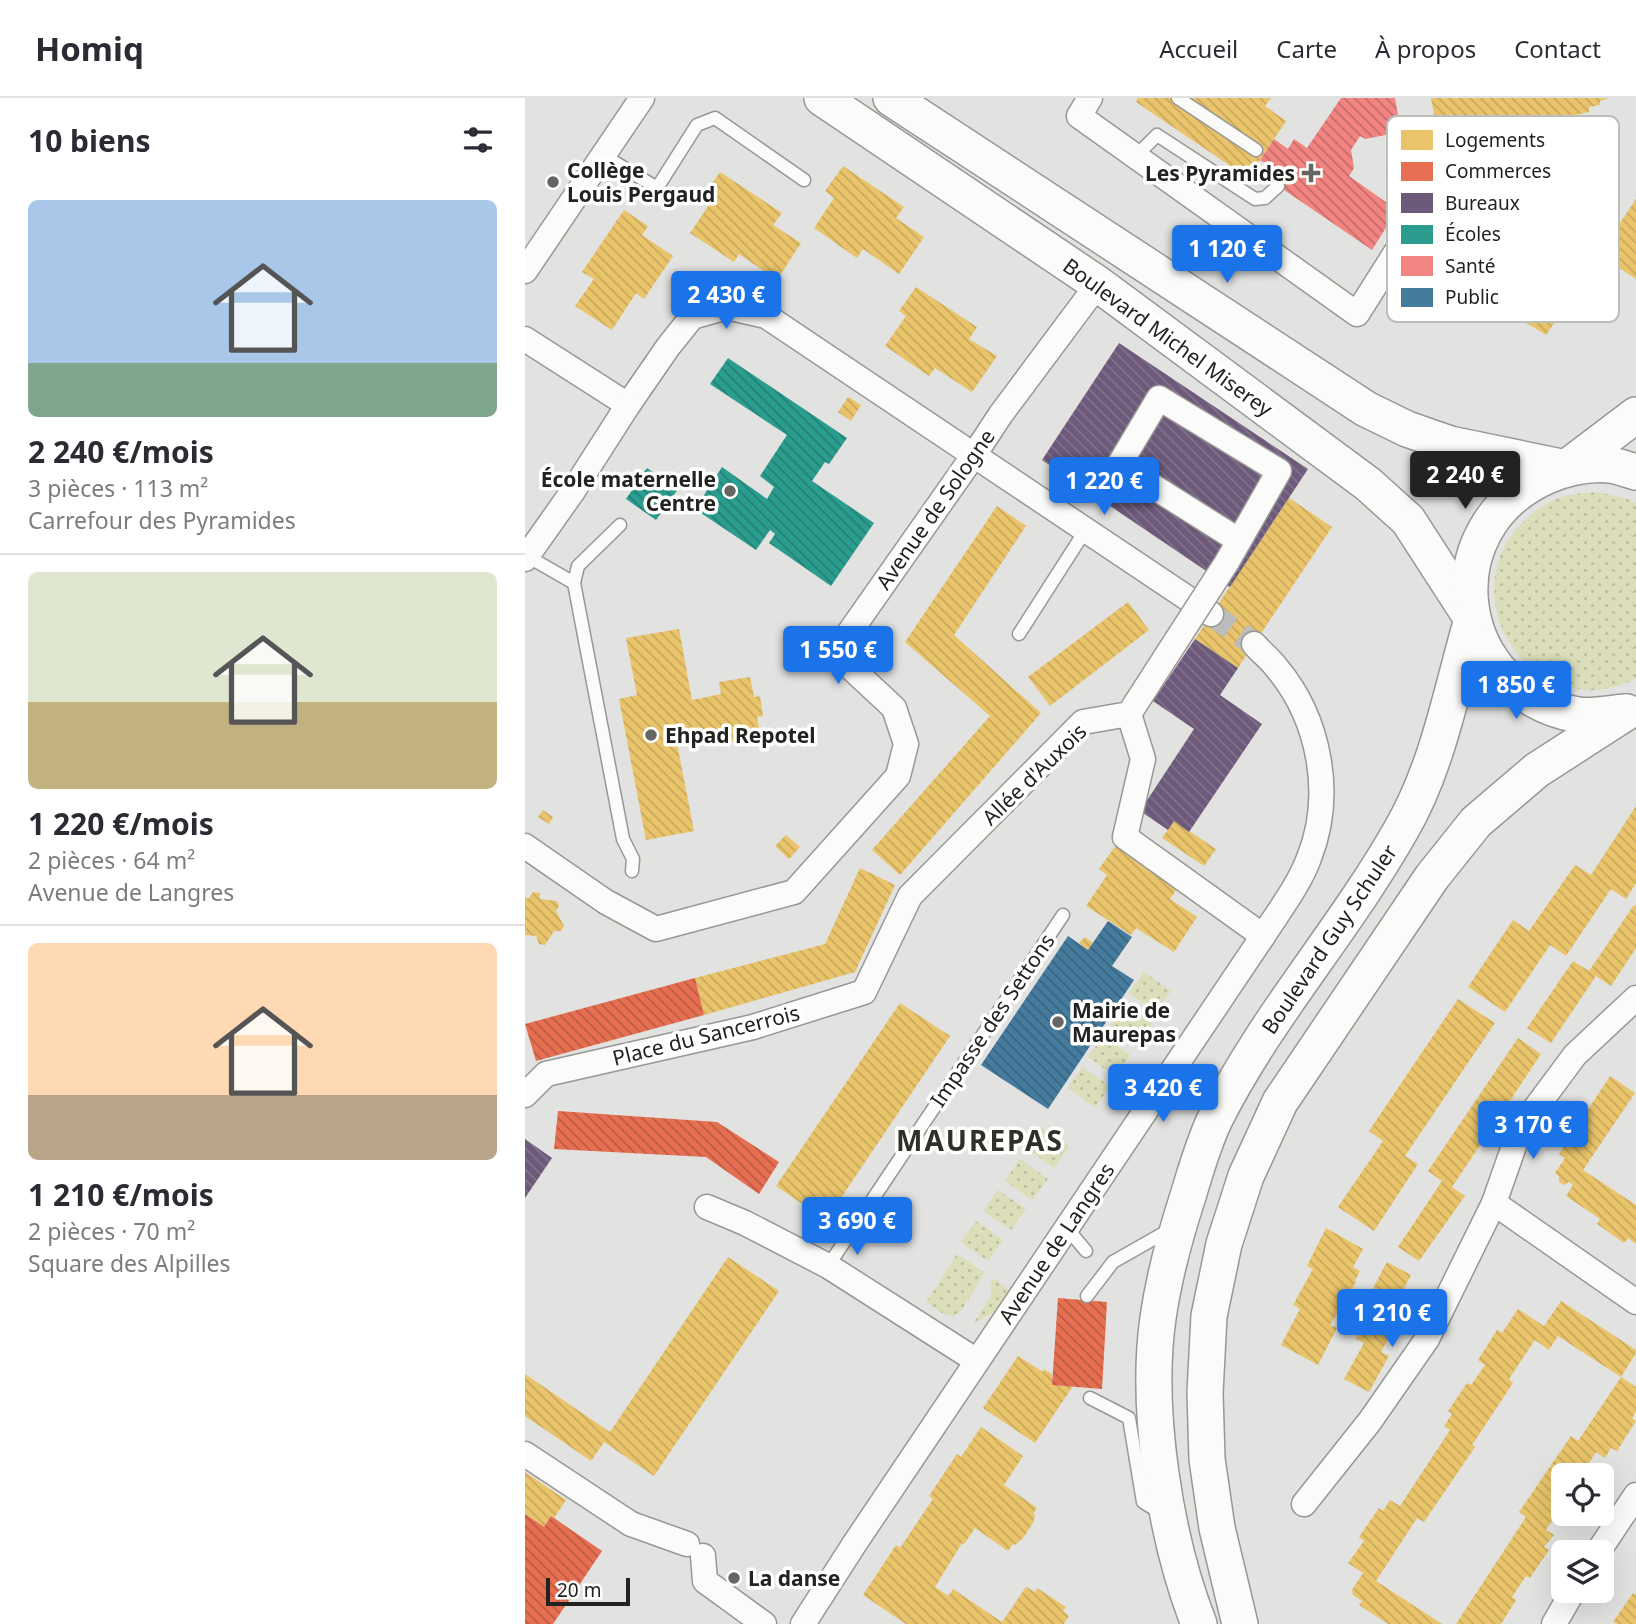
<!DOCTYPE html>
<html lang="fr">
<meta charset="utf-8">
<style>
body{margin:0;font-family:"Noto Sans",sans-serif;background:#f7f7f7;color:#2b2b33;height:100vh;display:flex;flex-direction:column;font-size:26px;white-space:nowrap}
*{box-sizing:border-box;margin:0}
p{font-size:23px;color:#7c7c81}
.icon{flex:none;width:38px;height:38px;fill:none;stroke:currentColor;stroke-width:2;stroke-linecap:round;stroke-linejoin:round}
.map{position:relative;flex:1;overflow:hidden}
.sheet{display:flex;flex-direction:column;background:#fff;width:525px}
.sheet>*{flex:none}
.fabs{position:absolute;left:1026px;top:1365px;display:grid;gap:14px}
.fabs a{display:grid;place-items:center;width:63px;height:63px;border-radius:10px;background:#fff;box-shadow:0 7px 28px #0002;font-size:35px}
.scale{position:absolute;left:21px;bottom:18px;width:84px;box-sizing:border-box;padding-left:7px;border:4px solid #222221;border-top:0;font-size:19px;line-height:24px;white-space:nowrap;color:#222221;-webkit-text-stroke:5px #fffffe;paint-order:stroke}
.price{position:absolute;translate:-50% -60px;padding:0 16px;border-radius:7px;background:#1a73e8;color:#fff;font-size:23px;line-height:46px;filter:drop-shadow(0 2px 4px #0008)}
.price::after{content:'';position:absolute;left:50%;top:42px;width:21px;height:16px;margin-left:-10px;background:inherit;clip-path:polygon(0 0,100% 0,50% 100%)}
.price.on{background:#222;color:#fff}
ul{padding:0;list-style:none}
li{display:grid;align-content:center;gap:14px;height:371px;padding:0 28px}
li+li{border-top:2px solid #e1e1e2}
li span{display:grid;place-items:center;height:217px;border-radius:10px;color:#555}
li>.icon{margin-inline-start:auto}
span .icon{width:126px;height:126px;fill:#fffc;stroke-width:1}
li b{font-size:30px}
h2{display:flex;justify-content:space-between;align-items:center;height:84px;padding:0 28px;font-size:30px}
header{display:flex;align-items:center;gap:42px;box-sizing:border-box;height:98px;padding:0 35px;background:#fff;border-bottom:2px solid #e1e1e2}
header strong{font-size:33px}
nav{display:flex;gap:38px;margin-inline-start:auto;font-size:24px}
main{display:flex;flex:1;min-height:0}
.map>svg:first-child{display:block}
</style>
<header>
<strong>Homiq</strong>
<nav><a>Accueil</a><a>Carte</a><a>À propos</a><a>Contact</a></nav>
</header>
<main>
<section class="sheet">
<h2>10 biens<svg class="icon" aria-label="filters" viewBox="0 0 24 24"><path d="M4 7h16M4 17h16"/><circle cx="9" cy="7" r="2"/><circle cx="15" cy="17" r="2"/></svg></h2>
<ul>
<li><span style="background:linear-gradient(#a9c7e8 75%,#7fa58c 0)"><svg class="icon" aria-label="home" viewBox="0 0 24 24"><path d="M3 11l9-7 9 7M6 9v11h12V9"/></svg></span><div><b>2 240 €/mois</b><p>3 pièces · 113 m²</p><p>Carrefour des Pyramides</p></div></li>
<li><span style="background:linear-gradient(#dfe7d0 60%,#c2b280 0)"><svg class="icon" aria-label="home" viewBox="0 0 24 24"><path d="M3 11l9-7 9 7M6 9v11h12V9"/></svg></span><div><b>1 220 €/mois</b><p>2 pièces · 64 m²</p><p>Avenue de Langres</p></div></li>
<li><span style="background:linear-gradient(#ffd9b3 70%,#b9a48a 0)"><svg class="icon" aria-label="home" viewBox="0 0 24 24"><path d="M3 11l9-7 9 7M6 9v11h12V9"/></svg></span><div><b>1 210 €/mois</b><p>2 pièces · 70 m²</p><p>Square des Alpilles</p></div></li>
</ul>
</section>
<div class="map">
<svg width="1111" height="1526" viewBox="0 0 1111 1526">
<defs>
<pattern id="grass-dots" width="8" height="8" patternUnits="userSpaceOnUse" patternTransform="scale(1.75)"><rect width="8" height="8" fill="#dcdeba"/><path d="M2 2h.1M6 6h.1" fill="none" stroke="#bcbea0" stroke-width="1.8" stroke-linecap="round"/></pattern>
<pattern id="homes-back-hatch" width="6" height="6" patternUnits="userSpaceOnUse" patternTransform="scale(1.75)"><rect width="6" height="6" fill="#e9c46a"/><path d="M-1 5l2 2M0 0l6 6M5-1l2 2" fill="none" stroke="#c8a85c"/></pattern>
<pattern id="shops-back-hatch" width="6" height="6" patternUnits="userSpaceOnUse" patternTransform="scale(1.75)"><rect width="6" height="6" fill="#e76f51"/><path d="M-1 5l2 2M0 0l6 6M5-1l2 2" fill="none" stroke="#bb5b43"/></pattern>
<pattern id="offices-back-hatch" width="6" height="6" patternUnits="userSpaceOnUse" patternTransform="scale(1.75)"><rect width="6" height="6" fill="#6d597a"/><path d="M-1 5l2 2M0 0l6 6M5-1l2 2" fill="none" stroke="#81728a"/></pattern>
<pattern id="schools-back-hatch" width="6" height="6" patternUnits="userSpaceOnUse" patternTransform="scale(1.75)"><rect width="6" height="6" fill="#2a9d8f"/><path d="M-1 5l2 2M0 0l6 6M5-1l2 2" fill="none" stroke="#248074"/></pattern>
<pattern id="health-back-hatch" width="6" height="6" patternUnits="userSpaceOnUse" patternTransform="scale(1.75)"><rect width="6" height="6" fill="#f28482"/><path d="M-1 5l2 2M0 0l6 6M5-1l2 2" fill="none" stroke="#c46c6a"/></pattern>
<pattern id="public-back-hatch" width="6" height="6" patternUnits="userSpaceOnUse" patternTransform="scale(1.75)"><rect width="6" height="6" fill="#457b9d"/><path d="M-1 5l2 2M0 0l6 6M5-1l2 2" fill="none" stroke="#396480"/></pattern>
</defs>
<rect width="100%" height="100%" fill="#e2e2e0"/>
<!-- grass -->
<g fill="url(#grass-dots)">
<path d="M 1073,394 L 1103,401 L 1111,405 L 1111,581 C 1095,587 1077,594 1059,592 C 979,583 939,485 996,426 C 1008,414 1024,402 1041,398 C 1051,395 1062,395 1073,394 Z"/>
<path d="M 619,874 L 646,893 L 631,915 L 604,895 Z"/>
<path d="M 600,906 L 627,925 L 612,946 L 585,927 Z"/>
<path d="M 578,938 L 605,957 L 590,978 L 563,959 Z"/>
<path d="M 557,969 L 585,988 L 570,1010 L 543,990 Z"/>
<path d="M 517,1029 L 544,1049 L 529,1070 L 502,1051 Z"/>
<path d="M 495,1061 L 523,1081 L 507,1102 L 480,1083 Z"/>
<path d="M 473,1092 L 501,1111 L 486,1132 L 458,1113 Z"/>
<path d="M 451,1123 L 478,1142 L 463,1163 L 436,1144 Z"/>
<path d="M 432,1156 L 460,1175 L 436,1213 L 429,1218 L 420,1217 L 401,1204 Z"/>
<path d="M 469,1180 L 484,1192 L 469,1214 L 448,1226 L 467,1196 L 465,1186 Z"/>
</g>
<!-- homes -->
<g fill="url(#homes-back-hatch)">
<path d="M 613,0 L 746,0 L 740,8 L 761,23 L 723,80 L 611,4 Z"/>
<path d="M 906,0 L 1081,0 L 1082,1 L 1075,3 L 1075,7 L 1064,9 L 1064,14 L 1017,24 L 1017,19 L 995,23 L 994,17 L 982,19 L 983,25 L 936,34 L 935,28 L 912,32 Z"/>
<path d="M 318,68 L 379,109 L 371,120 L 399,139 L 374,176 L 338,151 L 332,160 L 289,130 L 309,100 L 300,93 Z"/>
<path d="M 195,74 L 257,115 L 248,127 L 276,145 L 252,182 L 214,156 L 209,164 L 165,135 L 186,104 L 178,98 Z"/>
<path d="M 1111,101 L 1111,181 L 1081,161 L 1073,174 L 1069,171 L 1040,218 L 1036,215 L 1021,237 L 967,204 L 956,221 L 950,217 L 955,210 L 934,195 L 972,138 L 974,140 L 989,118 L 1052,160 L 1060,147 L 1079,160 L 1092,141 L 1087,137 Z"/>
<path d="M 99,112 L 123,128 L 117,137 L 148,158 L 119,201 L 111,195 L 87,232 L 50,208 L 69,181 L 57,174 Z"/>
<path d="M 391,189 L 452,229 L 444,241 L 472,258 L 447,294 L 410,270 L 404,278 L 360,248 L 381,218 L 374,213 Z"/>
<path d="M 323,299 L 336,307 L 326,323 L 313,314 Z"/>
<path d="M 764,400 L 807,429 L 713,570 L 670,541 Z"/>
<path d="M 472,408 L 501,428 L 429,537 L 516,615 L 375,777 L 347,752 L 465,618 L 380,544 Z"/>
<path d="M 603,504 L 624,532 L 525,608 L 503,579 Z"/>
<path d="M 154,531 L 167,602 L 196,596 L 194,584 L 225,579 L 229,599 L 235,598 L 238,618 L 232,619 L 236,640 L 206,644 L 204,635 L 165,643 L 163,632 L 150,635 L 169,733 L 121,742 L 94,601 L 112,597 L 101,540 Z"/>
<path d="M 1111,708 L 1111,785 L 1101,801 L 1086,791 L 1041,858 L 1025,847 L 980,914 L 943,889 L 988,822 L 1004,833 L 1050,767 L 1066,777 Z"/>
<path d="M 18,712 L 28,719 L 24,726 L 13,719 Z"/>
<path d="M 649,723 L 691,751 L 679,768 L 637,740 Z"/>
<path d="M 261,737 L 275,749 L 264,761 L 250,748 Z"/>
<path d="M 592,746 L 654,788 L 645,801 L 672,819 L 649,854 L 611,830 L 606,837 L 561,808 L 582,777 L 574,771 Z"/>
<path d="M 335,770 L 370,787 L 330,874 L 179,917 L 170,880 L 300,846 Z"/>
<path d="M 8,794 L 15,795 L 15,801 L 32,803 L 34,808 L 31,813 L 39,828 L 36,833 L 29,833 L 20,847 L 14,846 L 11,838 L 0,837 L 0,799 L 3,801 Z"/>
<path d="M 1109,807 L 1111,808 L 1111,850 L 1086,888 L 1071,878 L 1026,945 L 1002,930 L 1048,863 L 1064,873 Z"/>
<path d="M 560,839 L 568,845 L 563,852 L 554,845 Z"/>
<path d="M 933,901 L 970,925 L 880,1058 L 893,1066 L 849,1133 L 813,1109 L 858,1043 L 844,1033 Z"/>
<path d="M 375,905 L 425,938 L 301,1122 L 251,1088 Z"/>
<path d="M 993,940 L 1016,956 L 927,1089 L 940,1098 L 894,1163 L 873,1149 L 917,1083 L 903,1073 Z"/>
<path d="M 1085,978 L 1110,995 L 1058,1072 L 1111,1107 L 1111,1146 L 1103,1140 L 1099,1145 L 1072,1126 L 1075,1121 L 1041,1098 L 1048,1087 L 1044,1084 L 1039,1087 L 1034,1084 L 1034,1078 L 1030,1075 L 1040,1060 L 1034,1056 Z"/>
<path d="M 801,1130 L 838,1151 L 828,1169 L 835,1173 L 830,1183 L 831,1184 L 805,1227 L 812,1230 L 793,1267 L 756,1247 L 775,1211 L 768,1207 L 788,1171 L 782,1168 Z"/>
<path d="M 203,1159 L 254,1193 L 129,1378 L 79,1344 L 66,1363 L 0,1318 L 0,1276 L 85,1334 Z"/>
<path d="M 862,1164 L 886,1177 L 868,1212 L 875,1218 L 856,1254 L 864,1258 L 844,1294 L 819,1281 L 839,1245 L 831,1241 L 851,1204 L 843,1200 Z"/>
<path d="M 1036,1203 L 1111,1252 L 1111,1255 L 1096,1279 L 1033,1238 L 1024,1252 L 1010,1242 L 984,1281 L 988,1285 L 947,1347 L 950,1349 L 899,1424 L 892,1420 L 851,1483 L 917,1526 L 863,1526 L 834,1507 L 837,1503 L 828,1497 L 827,1492 L 838,1475 L 823,1465 L 839,1443 L 834,1439 L 854,1410 L 858,1413 L 865,1402 L 875,1408 L 925,1332 L 919,1328 L 927,1316 L 923,1313 L 942,1285 L 946,1287 L 960,1267 L 953,1262 L 972,1232 L 977,1235 L 993,1211 L 1019,1228 Z"/>
<path d="M 493,1258 L 518,1274 L 519,1271 L 527,1276 L 527,1287 L 548,1288 L 510,1345 L 458,1310 Z"/>
<path d="M 1096,1279 L 1111,1289 L 1111,1314 L 1107,1320 L 1111,1323 L 1092,1353 L 1086,1350 L 1080,1360 L 1071,1354 L 1056,1377 L 1038,1377 L 1038,1406 L 1021,1432 L 1029,1437 L 1019,1449 L 1024,1452 L 1005,1480 L 1001,1478 L 987,1499 L 991,1502 L 976,1526 L 931,1526 L 1001,1419 L 994,1414 L 1046,1338 L 1053,1343 Z"/>
<path d="M 456,1329 L 498,1358 L 479,1387 L 512,1410 L 508,1416 L 510,1417 L 508,1425 L 498,1440 L 490,1447 L 488,1446 L 483,1453 L 450,1430 L 439,1446 L 437,1445 L 410,1489 L 423,1498 L 428,1491 L 477,1524 L 501,1489 L 510,1494 L 512,1490 L 541,1509 L 538,1513 L 544,1518 L 539,1526 L 381,1526 L 338,1497 L 371,1447 L 375,1450 L 408,1401 L 404,1398 L 432,1356 L 436,1359 Z"/>
<path d="M 0,1374 L 41,1402 L 29,1420 L 26,1418 L 19,1429 L 0,1416 Z"/>
<path d="M 1108,1495 L 1111,1497 L 1111,1526 L 1092,1526 L 1088,1524 Z"/>
</g>
<!-- shops -->
<g fill="url(#shops-back-hatch)">
<path d="M 170,880 L 179,917 L 11,963 L 0,926 Z"/>
<path d="M 33,1013 L 192,1024 L 254,1064 L 234,1096 L 181,1059 L 29,1051 Z"/>
<path d="M 533,1200 L 582,1204 L 577,1291 L 527,1287 Z"/>
<path d="M 0,1416 L 19,1429 L 26,1418 L 77,1453 L 28,1526 L 0,1526 Z"/>
</g>
<!-- offices -->
<g fill="url(#offices-back-hatch)">
<path d="M 594,245 L 783,371 L 705,489 L 517,362 Z"/>
<path d="M 670,541 L 713,570 L 695,597 L 737,626 L 664,734 L 649,723 L 643,732 L 615,713 L 669,631 L 628,603 Z"/>
<path d="M 0,1041 L 27,1060 L 0,1100 Z"/>
</g>
<!-- schools -->
<g fill="url(#schools-back-hatch)">
<path d="M 203,260 L 322,340 L 304,366 L 300,364 L 287,383 L 349,425 L 306,488 L 244,445 L 250,436 L 245,432 L 231,452 L 170,411 L 197,369 L 242,401 L 249,389 L 235,378 L 262,337 L 185,286 Z"/>
<path d="M 122,370 L 153,391 L 131,422 L 101,401 Z"/>
</g>
<!-- health -->
<path fill="url(#health-back-hatch)" d="M 816,0 L 870,0 L 876,34 L 840,41 L 835,38 L 826,52 L 829,70 L 824,78 L 872,112 L 847,152 L 743,81 L 749,71 L 735,62 L 749,41 L 763,51 L 769,41 L 782,50 Z"/>
<!-- public -->
<path fill="url(#public-back-hatch)" d="M 583,823 L 607,839 L 587,868 L 609,882 L 523,1011 L 456,967 L 543,838 L 563,852 Z"/>
<g fill="none" stroke-linecap="round" stroke-linejoin="round">
<!-- street-tunnel -->
<path stroke="#bcbcba" stroke-width="24" stroke-dasharray="24 12" stroke-linecap="butt" d="M 686,516 L 729,546"/>
<!-- lane casing -->
<g stroke="#979795" stroke-width="15">
<g id="lane">
<path d="M 653,0 L 731,52"/>
<path d="M 78,57 L 132,90 L 172,27 L 190,20 L 279,82"/>
<path d="M 610,59 L 632,37 L 730,101 L 740,100 L 753,88"/>
<path d="M 95,427 L 53,468 L 49,485 L 98,741 L 108,761 L 107,773"/>
<path d="M 2,458 L 49,485"/>
<path d="M 494,536 L 560,433"/>
<path d="M 541,1129 L 561,1153"/>
<path d="M 303,1168 L 538,817"/>
<path d="M 562,1198 L 588,1164 L 646,1131"/>
<path d="M 565,1300 L 604,1320 L 618,1404 L 636,1415"/>
</g>
</g>
<!-- street casing -->
<g stroke="#979795" stroke-width="27">
<g id="street">
<path d="M 565,0 L 554,18 L 832,216 L 892,121"/>
<path d="M 0,173 L 117,0"/>
<path d="M 0,241 L 103,307 L 143,249 L 167,219 L 202,209 L 241,218 L 686,516"/>
<path d="M 0,461 L 48,393 L 103,307"/>
<path d="M 702,464 L 754,373 L 634,300 L 594,367 L 713,442"/>
<path d="M 604,616 L 618,661 L 600,739 L 738,838"/>
<path d="M 0,748 L 81,804 L 131,831 L 269,794 L 373,678 L 381,646 L 369,610 L 310,555 L 449,357 L 476,316 L 573,186"/>
<path d="M 1111,900 L 1050,957 L 995,1031 L 969,1105 L 1111,1204"/>
<path d="M 0,997 L 21,976 L 228,929 L 339,894 L 385,798 L 558,624 L 604,616 L 651,543"/>
<path d="M 182,1109 L 220,1125 L 303,1168 L 452,1263"/>
<path d="M 0,1356 L 106,1426 L 162,1446"/>
<path d="M 779,1406 L 845,1323 L 902,1241 L 969,1105"/>
<path d="M 1073,1454 L 1111,1397"/>
<path d="M 178,1458 L 180,1483 L 239,1526"/>
<path d="M 278,1526 L 330,1445 L 738,838 C 754,813 774,787 784,760 C 809,697 795,621 751,569 C 745,561 736,554 729,546"/>
<path d="M 1029,1526 L 1048,1493"/>
</g>
</g>
<!-- secondary casing -->
<g stroke="#979795" stroke-width="38">
<g id="secondary">
<path d="M 297,0 L 573,186 L 843,386 L 883,422 L 947,521"/>
<path d="M 366,0 L 841,311 L 882,331 L 925,346 L 1041,370"/>
<path d="M 1041,370 L 1111,317"/>
<path d="M 1101,614 C 1086,615 1068,619 1053,617 C 927,594 904,430 1022,378 C 1041,370 1064,365 1085,367 C 1094,368 1103,372 1111,374"/>
<path d="M 674,1526 C 640,1440 620,1311 633,1220 C 639,1178 650,1138 663,1098 C 671,1072 678,1046 690,1021 C 741,919 820,831 876,732 C 913,669 927,590 947,521"/>
<path d="M 715,1526 L 692,1430 L 682,1361 L 680,1295 L 684,1218 L 699,1146 L 721,1078 L 755,1004 L 907,779 L 951,724 L 1012,672 L 1102,614"/>
</g>
</g>
<!-- lane -->
<use href="#lane" stroke="#fbfbfa" stroke-width="12"/>
<!-- street -->
<use href="#street" stroke="#fbfbfa" stroke-width="24"/>
<!-- secondary -->
<use href="#secondary" stroke="#fbfbfa" stroke-width="35"/>
<!-- street-bridge casing -->
<g stroke="#979795" stroke-width="27" stroke-linecap="butt">
<path id="street-bridge" d="M 651,543 L 702,464"/>
</g>
<!-- street-bridge -->
<use href="#street-bridge" stroke="#fbfbfa" stroke-width="24"/>
</g>
<!-- markers -->
<g fill="#656564" stroke="#fffffe" stroke-width="2.5">
<path d="M782.5 64.5h7v7h7v7h-7v7h-7v-7h-7v-7h7z"/>
<circle cx="28" cy="84" r="7"/>
<circle cx="205" cy="393" r="7"/>
<circle cx="126" cy="637" r="7"/>
<circle cx="533" cy="924" r="7"/>
<circle cx="209" cy="1480" r="7"/>
</g>
<g text-anchor="middle" dominant-baseline="central" stroke-width="7" stroke-linejoin="round" paint-order="stroke">
<!-- poi labels -->
<g font-size="21" font-weight="bold" fill="#222221" stroke="#fffffe" text-anchor="start">
<text x="42" y="72">Collège<tspan x="42" dy="24">Louis Pergaud</tspan></text>
<text x="770" y="75" text-anchor="end">Les Pyramides</text>
<text x="191" y="381" text-anchor="end">École maternelle<tspan x="191" dy="24">Centre</tspan></text>
<text x="140" y="637">Ehpad Repotel</text>
<text x="547" y="912">Mairie de<tspan x="547" dy="24">Maurepas</tspan></text>
<text x="223" y="1480">La danse</text>
</g>
<!-- street labels -->
<g font-size="21" fill="#222221" stroke="#fffffe">
<text transform="translate(643 239) rotate(36)">Boulevard Michel Miserey</text>
<text transform="translate(410 411) rotate(-55)">Avenue de Sologne</text>
<text transform="translate(509 676) rotate(-44)">Allée d'Auxois</text>
<text transform="translate(804 841) rotate(-56)">Boulevard Guy Schuler</text>
<text transform="translate(467 922) rotate(-56)">Impasse des Settons</text>
<text transform="translate(181 937) rotate(-14)">Place du Sancerrois</text>
<text transform="translate(531 1145) rotate(-56)">Avenue de Langres</text>
</g>
<!-- district labels -->
<g font-size="28" font-weight="bold" letter-spacing="2" fill="#2f2f2c" stroke="#fffffe">
<text x="455" y="1042">MAUREPAS</text>
</g>
</g>
<!-- legend -->
<rect x="862" y="18" width="232" height="206" rx="10" fill="#fffffe" stroke="#bdbdbc" stroke-width="2"/>
<rect x="876" y="32" width="32" height="20" fill="#e9c46a"/>
<rect x="876" y="64" width="32" height="19" fill="#e76f51"/>
<rect x="876" y="95" width="32" height="20" fill="#6d597a"/>
<rect x="876" y="127" width="32" height="19" fill="#2a9d8f"/>
<rect x="876" y="158" width="32" height="20" fill="#f28482"/>
<rect x="876" y="190" width="32" height="19" fill="#457b9d"/>
<g font-size="19" fill="#222221">
<text x="920" y="49">Logements</text>
<text x="920" y="80">Commerces</text>
<text x="920" y="112">Bureaux</text>
<text x="920" y="143">Écoles</text>
<text x="920" y="175">Santé</text>
<text x="920" y="206">Public</text>
</g>
</svg>
<div class="fabs">
<a><svg class="icon" aria-label="locate" viewBox="0 0 24 24"><circle cx="12" cy="12" r="6"/><path d="M12 2v4M12 18v4M2 12h4M18 12h4"/></svg></a>
<a><svg class="icon" aria-label="layers" viewBox="0 0 24 24"><path d="M12 4l9 5-9 5-9-5zM3 14l9 5 9-5"/></svg></a>
</div>
<div class="scale">20 m</div>
<b class="price" style="left:702px;top:187px">1 120 €</b>
<b class="price" style="left:201px;top:233px">2 430 €</b>
<b class="price on" style="left:940px;top:413px">2 240 €</b>
<b class="price" style="left:579px;top:419px">1 220 €</b>
<b class="price" style="left:313px;top:588px">1 550 €</b>
<b class="price" style="left:991px;top:623px">1 850 €</b>
<b class="price" style="left:638px;top:1026px">3 420 €</b>
<b class="price" style="left:1008px;top:1063px">3 170 €</b>
<b class="price" style="left:332px;top:1159px">3 690 €</b>
<b class="price" style="left:867px;top:1251px">1 210 €</b>
</div>
</main>
